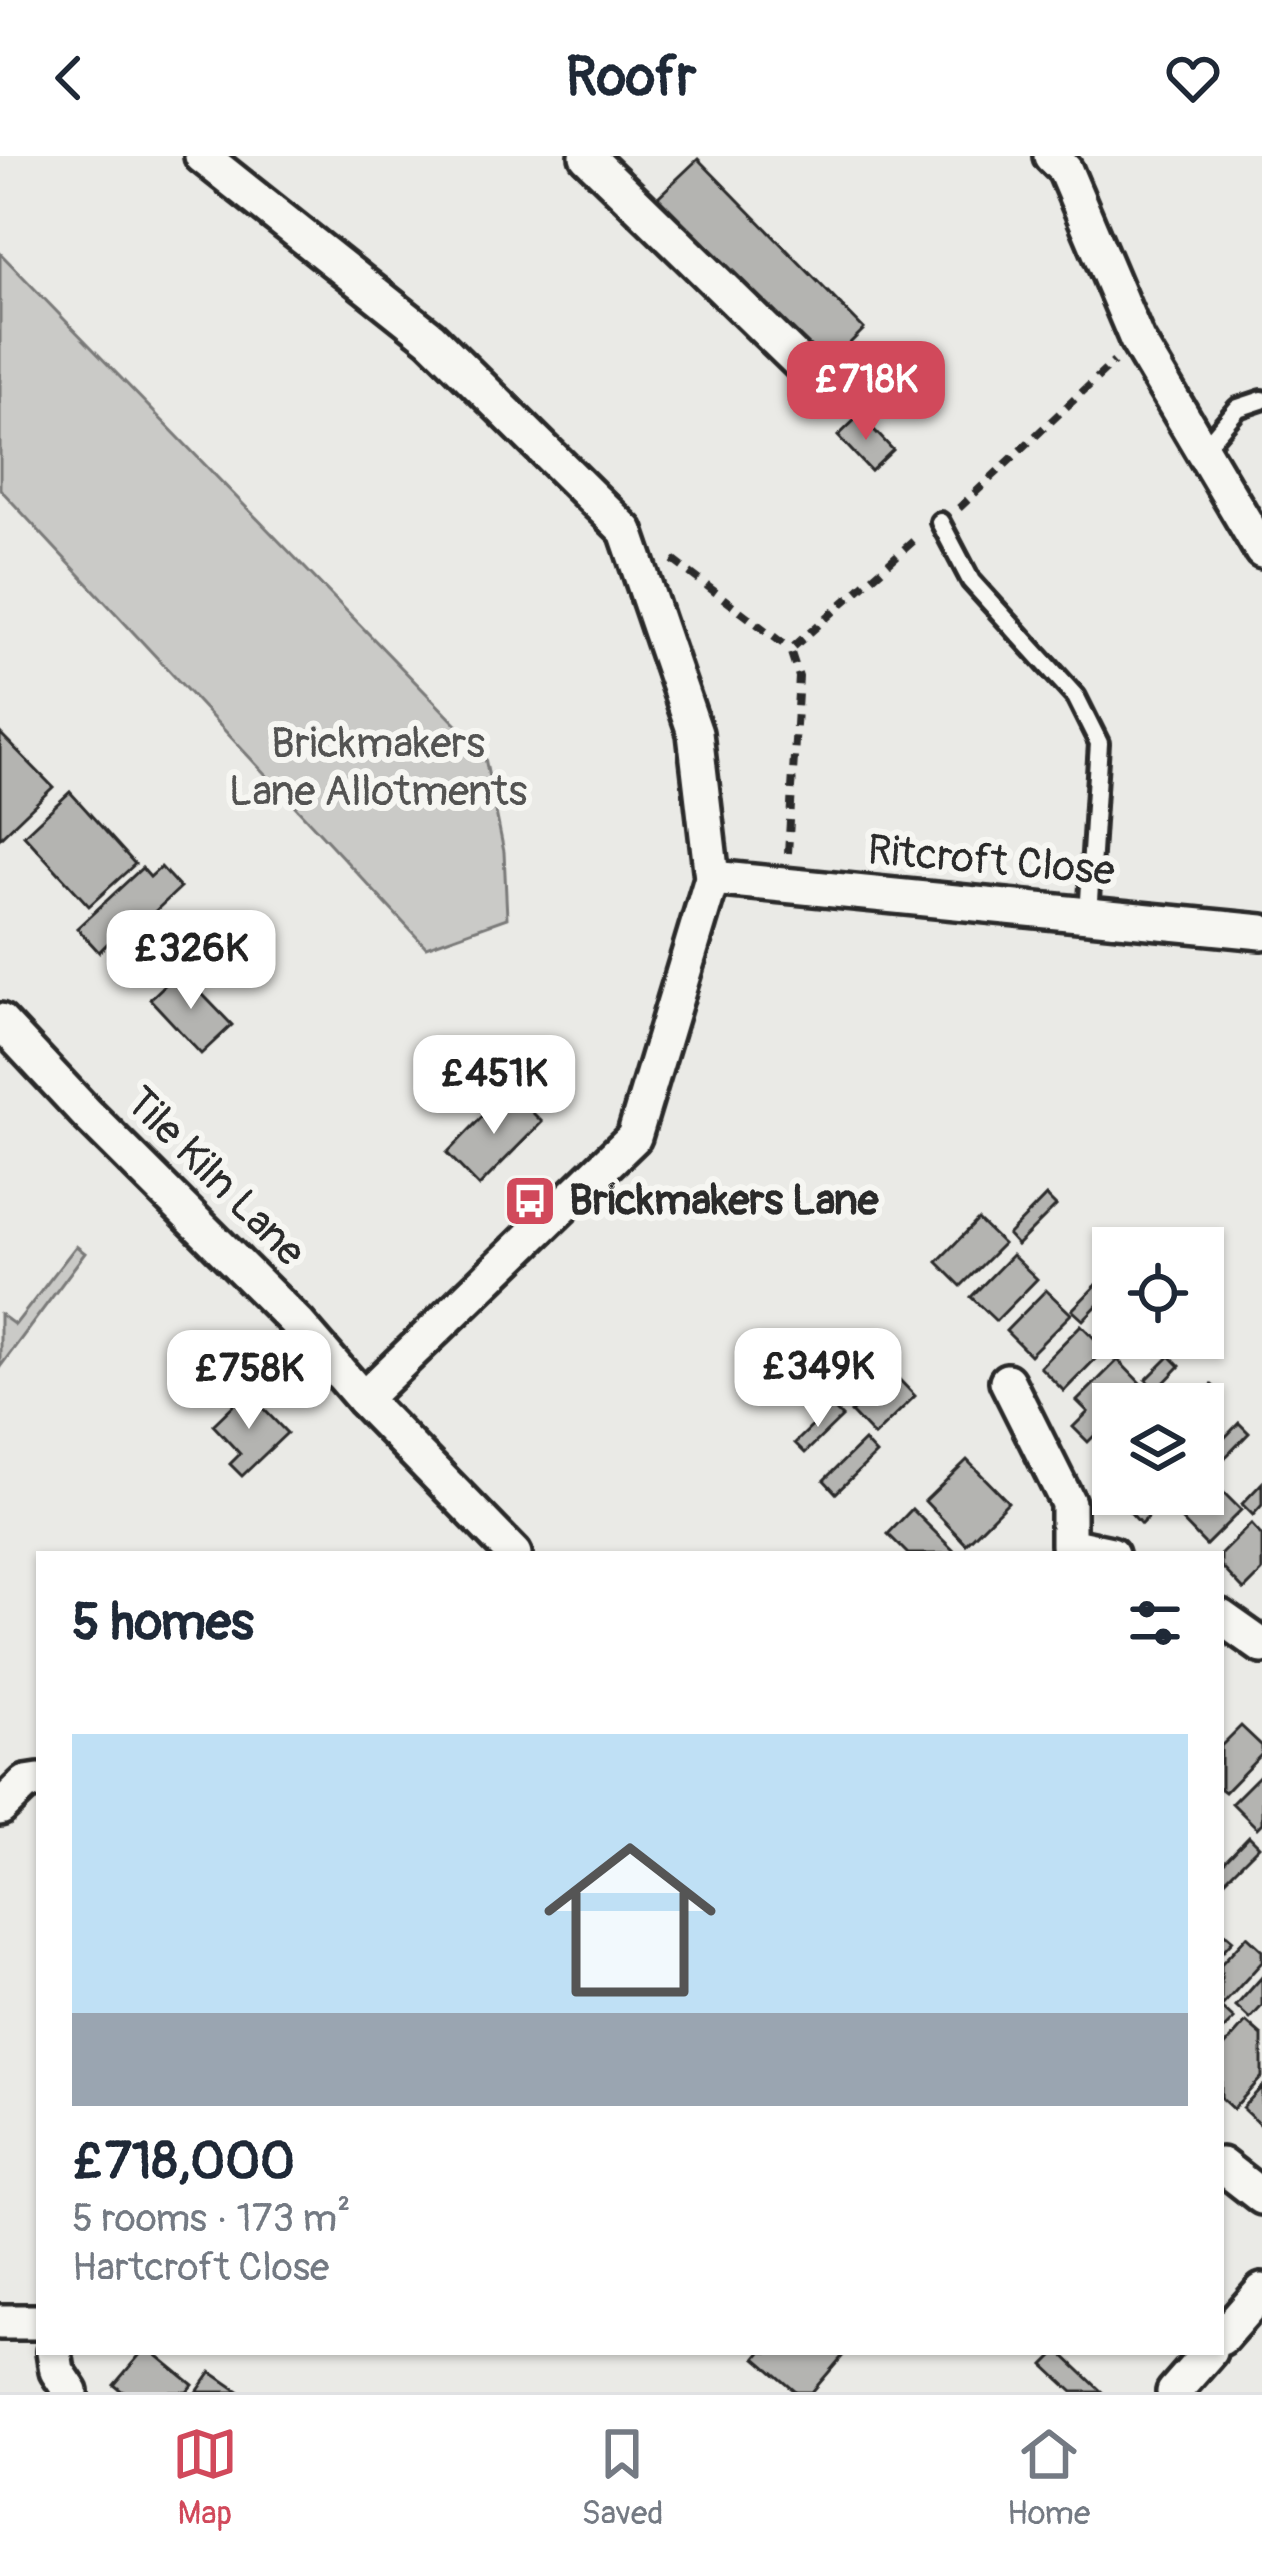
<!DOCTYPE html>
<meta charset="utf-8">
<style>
body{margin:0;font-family:Pangolin,sans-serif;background:#f2f2f3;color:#1f2937;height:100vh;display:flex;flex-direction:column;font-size:45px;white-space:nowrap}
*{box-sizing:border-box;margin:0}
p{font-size:39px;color:#747a83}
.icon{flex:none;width:66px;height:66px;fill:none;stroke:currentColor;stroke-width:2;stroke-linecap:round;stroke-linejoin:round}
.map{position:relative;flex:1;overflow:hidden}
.side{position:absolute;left:36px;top:1395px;width:1188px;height:804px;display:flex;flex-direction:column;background:#fff;border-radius:0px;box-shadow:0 3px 9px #0004}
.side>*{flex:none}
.controls{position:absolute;left:1092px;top:1071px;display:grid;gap:24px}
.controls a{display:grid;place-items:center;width:132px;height:132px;border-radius:0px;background:#fff;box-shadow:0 3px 9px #0004;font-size:60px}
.price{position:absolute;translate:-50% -102px;padding:0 27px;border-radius:24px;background:#fff;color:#222;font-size:39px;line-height:78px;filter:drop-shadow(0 3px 6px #0008)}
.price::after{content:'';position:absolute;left:50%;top:72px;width:36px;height:27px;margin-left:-18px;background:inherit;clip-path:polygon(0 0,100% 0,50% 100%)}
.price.on{background:#d1495b;color:#fff}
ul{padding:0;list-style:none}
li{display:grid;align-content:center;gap:24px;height:636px;padding:0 36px}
li span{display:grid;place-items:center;height:372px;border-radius:0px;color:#555}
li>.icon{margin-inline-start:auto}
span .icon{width:216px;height:216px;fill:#fffc;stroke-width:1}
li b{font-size:51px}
h2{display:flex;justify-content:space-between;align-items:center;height:144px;padding:0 36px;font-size:51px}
header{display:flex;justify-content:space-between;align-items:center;height:156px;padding:0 36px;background:#fff;font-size:54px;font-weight:700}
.dock{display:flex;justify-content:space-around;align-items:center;height:168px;border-top:3px solid #e0e1e3;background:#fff;font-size:33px;color:#747a83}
.dock a{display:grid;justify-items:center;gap:6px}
.dock .on{color:#d1495b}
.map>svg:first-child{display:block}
</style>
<header><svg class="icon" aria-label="back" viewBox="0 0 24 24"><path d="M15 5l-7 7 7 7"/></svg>Roofr<svg class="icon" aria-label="heart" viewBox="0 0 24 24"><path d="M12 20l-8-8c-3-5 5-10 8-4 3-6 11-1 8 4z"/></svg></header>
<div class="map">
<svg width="1262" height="2236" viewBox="0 0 1262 2236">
<rect width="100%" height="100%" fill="#eaeae6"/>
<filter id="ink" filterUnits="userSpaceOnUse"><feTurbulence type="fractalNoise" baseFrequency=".00833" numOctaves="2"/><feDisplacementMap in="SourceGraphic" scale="24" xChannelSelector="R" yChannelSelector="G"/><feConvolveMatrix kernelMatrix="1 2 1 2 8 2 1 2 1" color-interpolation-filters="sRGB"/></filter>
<g filter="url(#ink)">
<!-- green -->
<g fill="#cacac7" stroke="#7a7a79" stroke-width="3">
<path d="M 0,97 L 484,597 L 504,696 L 507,762 L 426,791 L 0,333 Z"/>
<path d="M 76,1090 L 85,1097 L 0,1211 L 0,1158 L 15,1169 Z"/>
</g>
<!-- building -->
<g fill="#b4b4b1" stroke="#2b2b2b" stroke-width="3">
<path d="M 698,3 L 864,173 L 825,212 L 658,41 Z"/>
<path d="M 860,259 L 893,294 L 871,315 L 838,280 Z"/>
<path d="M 0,577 L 53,631 L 0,682 Z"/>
<path d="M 70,636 L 135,708 L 89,750 L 24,679 Z"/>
<path d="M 161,711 L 180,732 L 149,761 L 180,795 L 148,825 L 111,784 L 99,796 L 77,772 L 142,712 L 150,721 Z"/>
<path d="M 180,815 L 232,869 L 201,898 L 150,843 Z"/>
<path d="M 509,933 L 542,966 L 479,1030 L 447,997 Z"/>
<path d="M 1046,1040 L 1056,1050 L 1017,1089 L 1008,1079 Z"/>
<path d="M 978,1064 L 1003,1088 L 961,1130 L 937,1106 Z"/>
<path d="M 1012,1099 L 1037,1123 L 996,1165 L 971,1141 Z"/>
<path d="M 1110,1115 L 1113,1133 L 1083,1164 L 1072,1154 Z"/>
<path d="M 1046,1134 L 1071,1158 L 1030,1199 L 1006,1175 Z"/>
<path d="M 1081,1169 L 1105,1193 L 1064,1235 L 1040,1211 Z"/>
<path d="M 856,1179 L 882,1205 L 840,1245 L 815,1219 Z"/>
<path d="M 1170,1200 L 1180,1210 L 1157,1234 L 1146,1224 Z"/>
<path d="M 1118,1204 L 1143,1230 L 1125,1248 L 1113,1248 L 1113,1261 L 1088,1286 L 1073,1271 L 1088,1256 L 1077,1245 Z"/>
<path d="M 892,1216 L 915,1240 L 874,1280 L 851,1256 Z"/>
<path d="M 1212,1229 L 1223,1239 L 1203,1260 L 1203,1248 L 1193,1248 Z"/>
<path d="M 247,1236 L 287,1277 L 242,1320 L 230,1308 L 240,1298 L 213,1269 Z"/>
<path d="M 832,1251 L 842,1261 L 805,1297 L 795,1287 Z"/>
<path d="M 1239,1267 L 1249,1277 L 1212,1315 L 1203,1304 Z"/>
<path d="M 864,1285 L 876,1298 L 836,1337 L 824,1324 Z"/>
<path d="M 1113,1301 L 1113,1329 L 1099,1315 Z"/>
<path d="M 967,1304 L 1008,1346 L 966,1388 L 925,1345 Z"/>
<path d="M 1210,1323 L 1241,1354 L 1206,1389 L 1175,1357 L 1195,1338 L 1203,1338 L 1203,1330 Z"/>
<path d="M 1262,1327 L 1262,1349 L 1253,1359 L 1242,1348 Z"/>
<path d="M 1143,1338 L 1171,1338 L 1141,1368 L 1130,1356 L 1145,1341 Z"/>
<path d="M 912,1353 L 954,1395 L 951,1398 L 908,1398 L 888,1378 Z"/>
<path d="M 1251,1368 L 1262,1380 L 1262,1416 L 1244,1434 L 1221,1410 L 1221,1398 Z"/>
<path d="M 1241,1570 L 1262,1590 L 1262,1598 L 1225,1636 L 1221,1633 L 1221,1590 Z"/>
<path d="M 1262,1617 L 1262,1667 L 1257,1672 L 1232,1647 Z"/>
<path d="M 1249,1680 L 1259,1690 L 1221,1728 L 1221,1709 Z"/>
<path d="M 1221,1774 L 1233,1784 L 1221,1797 Z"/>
<path d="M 1247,1780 L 1262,1794 L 1262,1806 L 1221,1851 L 1234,1863 L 1221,1876 L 1221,1808 Z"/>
<path d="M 1262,1821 L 1262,1850 L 1250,1863 L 1236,1850 Z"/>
<path d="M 1246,1866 L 1262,1880 L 1262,1921 L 1233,1953 L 1221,1942 L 1221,1894 Z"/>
<path d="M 1262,1931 L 1262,1971 L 1242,1952 Z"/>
<path d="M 142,2196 L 153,2196 L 193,2229 L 187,2236 L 123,2236 L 114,2229 Z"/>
<path d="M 761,2196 L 846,2196 L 812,2236 L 796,2236 L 756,2202 Z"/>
<path d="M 1057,2196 L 1060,2196 L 1102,2236 L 1073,2236 L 1044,2209 Z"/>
<path d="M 211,2216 L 240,2236 L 197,2236 Z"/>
</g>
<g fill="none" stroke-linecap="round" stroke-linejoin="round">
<!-- service casing -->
<g stroke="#2b2b2b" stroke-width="26">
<g id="service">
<path d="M 1202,294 L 1238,252 L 1262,244"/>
<path d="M 940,366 L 971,425 L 1076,541 L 1099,587 L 1088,760"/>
</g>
</g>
<!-- minor casing -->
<g stroke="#2b2b2b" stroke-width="42">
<g id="minor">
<path d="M 202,0 L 431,182 L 626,375 L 695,577 L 712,722 L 634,981 L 363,1243"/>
<path d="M 587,0 L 813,220"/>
<path d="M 1051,0 L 1065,14 L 1137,184 L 1262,395"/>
<path d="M 712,722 L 1262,776"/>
<path d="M 0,865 L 87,958 L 299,1169 L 363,1243 L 514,1398"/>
<path d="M 1007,1225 L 1068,1347 L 1068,1389 L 1111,1398"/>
<path d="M 1221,1461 L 1262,1490"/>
<path d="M 0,1652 L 26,1627 L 39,1625"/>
<path d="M 1221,2009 L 1262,2041"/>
<path d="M 0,2166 L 39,2166"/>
<path d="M 1221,2182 L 1262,2135"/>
<path d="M 54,2196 L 57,2215 L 71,2236"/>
<path d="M 1174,2236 L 1209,2196"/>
</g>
</g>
<!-- path -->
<g stroke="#2b2b2b" stroke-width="8" stroke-dasharray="12 9" stroke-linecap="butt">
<path d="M 959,352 L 1114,206"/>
<path d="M 673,404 L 790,493"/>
<path d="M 788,697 L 799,521 L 790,494 L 918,381"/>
</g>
<!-- service -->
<use href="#service" stroke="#f6f6f2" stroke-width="16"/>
<!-- minor -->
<use href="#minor" stroke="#f6f6f2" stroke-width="33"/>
</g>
</g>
<!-- icons -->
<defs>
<g id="bus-square" transform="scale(2.7)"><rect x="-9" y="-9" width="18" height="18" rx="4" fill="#d1495b" stroke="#f6f6f2"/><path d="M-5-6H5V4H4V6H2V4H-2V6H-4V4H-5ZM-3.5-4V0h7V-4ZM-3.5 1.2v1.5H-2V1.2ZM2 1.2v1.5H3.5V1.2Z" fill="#fff"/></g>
</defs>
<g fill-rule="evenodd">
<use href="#bus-square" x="530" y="1045"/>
</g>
<g text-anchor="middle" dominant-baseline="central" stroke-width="12" stroke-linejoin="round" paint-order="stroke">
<!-- park labels -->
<g font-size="42" fill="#535352" stroke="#f6f6f2">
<text x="378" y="588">Brickmakers<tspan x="378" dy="48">Lane Allotments</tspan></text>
</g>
<!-- street labels -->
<g font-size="42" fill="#2b2b2b" stroke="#f6f6f2">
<text transform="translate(991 705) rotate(5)">Ritcroft Close</text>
<text transform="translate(215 1021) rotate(45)">Tile Kiln Lane</text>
</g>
<!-- poi labels -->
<g font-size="42" font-weight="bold" fill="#2b2b2b" stroke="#f6f6f2" text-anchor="start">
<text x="569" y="1045">Brickmakers Lane</text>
</g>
</g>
</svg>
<div class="controls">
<a><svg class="icon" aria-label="locate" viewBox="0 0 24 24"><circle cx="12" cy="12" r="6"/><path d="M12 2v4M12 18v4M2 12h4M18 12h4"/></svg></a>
<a><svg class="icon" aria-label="layers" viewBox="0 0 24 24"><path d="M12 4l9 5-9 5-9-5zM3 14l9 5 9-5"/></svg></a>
</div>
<b class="price on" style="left:866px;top:287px">£718K</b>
<b class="price" style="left:191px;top:856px">£326K</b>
<b class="price" style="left:494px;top:981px">£451K</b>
<b class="price" style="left:818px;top:1274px">£349K</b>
<b class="price" style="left:249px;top:1276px">£758K</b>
<section class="side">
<h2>5 homes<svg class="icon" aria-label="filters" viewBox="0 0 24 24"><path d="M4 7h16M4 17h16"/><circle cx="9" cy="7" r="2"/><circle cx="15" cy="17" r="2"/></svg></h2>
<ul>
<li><span style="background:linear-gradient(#bfe0f5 75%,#9aa5b1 0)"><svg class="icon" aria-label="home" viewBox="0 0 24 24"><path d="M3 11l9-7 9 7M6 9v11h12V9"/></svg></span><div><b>£718,000</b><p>5 rooms · 173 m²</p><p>Hartcroft Close</p></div></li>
</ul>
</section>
</div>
<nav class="dock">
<a class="on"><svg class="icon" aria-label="map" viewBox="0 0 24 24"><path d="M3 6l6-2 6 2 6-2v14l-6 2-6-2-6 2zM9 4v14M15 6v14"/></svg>Map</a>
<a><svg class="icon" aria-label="saved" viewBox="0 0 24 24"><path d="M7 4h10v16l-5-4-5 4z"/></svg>Saved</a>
<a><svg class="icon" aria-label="home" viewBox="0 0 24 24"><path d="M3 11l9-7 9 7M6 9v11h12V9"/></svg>Home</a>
</nav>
